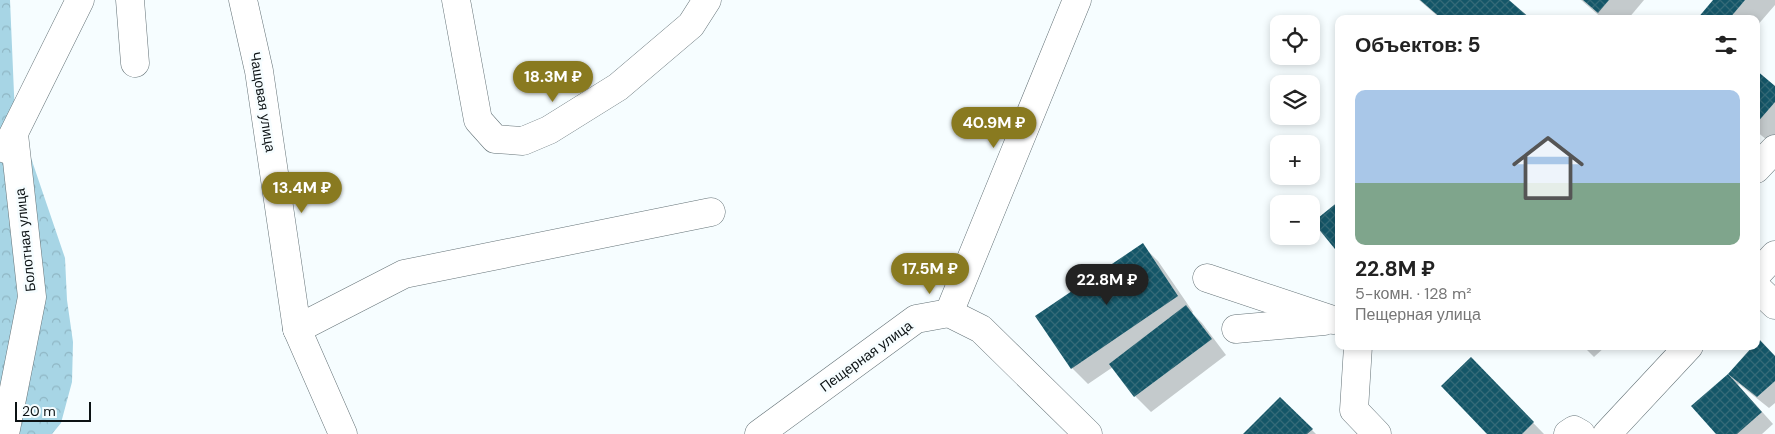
<!DOCTYPE html>
<html lang="ru">
<meta charset="utf-8">
<style>
body{margin:0;font-family:"DM Sans",sans-serif;background:#f6f6f6;color:#222;height:100vh;display:flex;flex-direction:column;font-size:19px;white-space:nowrap}
*{box-sizing:border-box;margin:0}
p{font-size:16px;color:#767676}
.icon{flex:none;width:28px;height:28px;fill:none;stroke:currentColor;stroke-width:2;stroke-linecap:round;stroke-linejoin:round}
.map{position:relative;flex:1;overflow:hidden}
.side{position:absolute;left:1335px;top:15px;width:425px;height:335px;display:flex;flex-direction:column;background:#fff;border-radius:10px;box-shadow:0 2px 8px #0003}
.side>*{flex:none}
.tools{position:absolute;left:1270px;top:15px;display:grid;gap:10px}
.tools a{display:grid;place-items:center;width:50px;height:50px;border-radius:10px;background:#fff;box-shadow:0 2px 8px #0003;font-size:25px}
.scale{position:absolute;left:15px;bottom:12px;width:76px;box-sizing:border-box;padding-left:5px;border:2px solid #0c1214;border-top:0;font-size:14px;line-height:18px;white-space:nowrap;color:#0c1214;-webkit-text-stroke:4px #f6fdff;paint-order:stroke}
.price{position:absolute;translate:-50% -42px;padding:0 11px;border-radius:18px;background:#897a20;color:#fff;font-size:16px;line-height:32px;filter:drop-shadow(0 1px 2px #0008)}
.price::after{content:'';position:absolute;left:50%;top:30px;width:15px;height:11px;margin-left:-8px;background:inherit;clip-path:polygon(0 0,100% 0,50% 100%)}
.price.current{background:#222;color:#fff}
ul{padding:0;list-style:none}
li{display:grid;align-content:center;gap:10px;height:265px;padding:0 20px}
li span{display:grid;place-items:center;height:155px;border-radius:10px;color:#555}
li>.icon{margin-inline-start:auto}
span .icon{width:90px;height:90px;fill:#fffc;stroke-width:1}
li b{font-size:21px}
h2{display:flex;justify-content:space-between;align-items:center;height:60px;padding:0 20px;font-size:21px}
.map>svg:first-child{display:block}
</style>
<div class="map">
<svg width="1775" height="434" viewBox="0 0 1775 434">
<defs>
<pattern id="forest-crowns" width="20" height="18" patternUnits="userSpaceOnUse" patternTransform="scale(1.25)"><rect width="20" height="18" fill="#a7d5e5"/><path d="M2 6a3 3 0 1 1 6 0M12 15a3 3 0 1 1 6 0" fill="none" stroke="#8fb6c4"/></pattern>
<pattern id="building-cross-hatch" width="8" height="8" patternUnits="userSpaceOnUse" patternTransform="scale(1.25)"><rect width="8" height="8" fill="#145668"/><path d="M0 0l8 8M0 8l8-8" fill="none" stroke="#346a78"/></pattern>
</defs>
<rect width="100%" height="100%" fill="#f6fdff"/>
<!-- forest -->
<path fill="url(#forest-crowns)" d="M 0,0 L 10,0 L 15,117 L 30,155 L 65,258 L 67,300 L 73,342 L 72,382 L 61,423 L 52,434 L 0,434 Z"/>
<!-- shadow -->
<g fill="#0003">
<path d="M 1419,0 L 1507,0 L 1529,19 L 1441,19 Z"/>
<path d="M 1581,0 L 1644,0 L 1628,19 L 1603,19 Z"/>
<path d="M 1715,0 L 1775,0 L 1775,5 L 1756,27 L 1756,19 L 1699,19 Z"/>
<path d="M 1756,72 L 1775,88 L 1775,142 L 1773,145 L 1756,131 Z"/>
<path d="M 1142,245 L 1158,261 L 1193,312 L 1192,313 L 1202,323 L 1226,355 L 1151,412 L 1135,396 L 1113,367 L 1088,384 L 1072,368 Z"/>
<path d="M 1583,346 L 1606,346 L 1594,357 Z"/>
<path d="M 1775,357 L 1775,403 L 1769,408 L 1739,384 L 1738,385 L 1773,424 L 1762,434 L 1718,434 L 1693,406 L 1729,374 Z"/>
<path d="M 1471,359 L 1544,434 L 1489,434 Z"/>
<path d="M 1312,430 L 1316,434 L 1245,434 Z"/>
</g>
<!-- building -->
<g fill="url(#building-cross-hatch)">
<path d="M 1420,0 L 1509,0 L 1531,19 L 1442,19 Z"/>
<path d="M 1583,0 L 1609,0 L 1598,13 Z"/>
<path d="M 1713,0 L 1745,0 L 1729,19 L 1697,19 Z"/>
<path d="M 1756,70 L 1775,86 L 1775,102 L 1756,124 Z"/>
<path d="M 1339,201 L 1339,254 L 1313,222 Z"/>
<path d="M 1143,243 L 1178,296 L 1071,369 L 1035,316 Z"/>
<path d="M 1186,305 L 1212,339 L 1134,397 L 1109,364 Z"/>
<path d="M 1759,339 L 1775,356 L 1775,381 L 1757,397 L 1728,374 L 1753,346 L 1756,346 L 1756,343 Z"/>
<path d="M 1471,357 L 1534,422 L 1522,434 L 1487,434 L 1441,386 Z"/>
<path d="M 1728,374 L 1762,412 L 1737,434 L 1716,434 L 1691,406 Z"/>
<path d="M 1280,397 L 1313,429 L 1307,434 L 1243,434 Z"/>
</g>
<g fill="none" stroke-linecap="round" stroke-linejoin="round">
<!-- minor casing -->
<g stroke="#647277" stroke-width="29">
<g id="minor">
<path d="M 130,0 L 135,63"/>
<path d="M 243,0 L 259,71 L 297,329 L 343,434"/>
<path d="M 456,0 L 478,120 L 495,139 L 523,141 L 549,130 L 618,87 L 691,25 L 707,0"/>
<path d="M 6,149 L 80,0"/>
<path d="M 1756,169 L 1775,149"/>
<path d="M 1756,275 L 1775,255"/>
<path d="M 1207,278 L 1333,320 L 1339,319"/>
<path d="M 1756,287 L 1775,305"/>
<path d="M 949,313 L 1077,0"/>
<path d="M 297,329 L 404,274 L 711,212"/>
<path d="M 1236,329 L 1324,321"/>
<path d="M 1358,346 L 1354,410 L 1377,434"/>
<path d="M 5,434 L 32,297 L 14,134"/>
<path d="M 759,434 L 916,319 L 949,313 L 981,329 L 1088,434"/>
<path d="M 1568,434 L 1574,430 L 1581,434"/>
<path d="M 1607,434 L 1689,346"/>
</g>
</g>
<!-- minor -->
<use href="#minor" stroke="#fff" stroke-width="28"/>
</g>
<g text-anchor="middle" dominant-baseline="central" stroke-width="5" stroke-linejoin="round" paint-order="stroke">
<!-- street labels -->
<g font-size="14" fill="#0c1214" stroke="#f6fdff">
<text transform="translate(263 102) rotate(81)">Чащовая улица</text>
<text transform="translate(25 240) rotate(-96)">Болотная улица</text>
<text transform="translate(866 356) rotate(-36)">Пещерная улица</text>
</g>
</g>
</svg>
<div class="tools">
<a><svg class="icon" aria-label="locate" viewBox="0 0 24 24"><circle cx="12" cy="12" r="6"/><path d="M12 2v4M12 18v4M2 12h4M18 12h4"/></svg></a>
<a><svg class="icon" aria-label="layers" viewBox="0 0 24 24"><path d="M12 4l9 5-9 5-9-5zM3 14l9 5 9-5"/></svg></a>
<a>+</a>
<a>−</a>
</div>
<div class="scale">20 m</div>
<b class="price" style="left:553px;top:103px">18.3M ₽</b>
<b class="price" style="left:994px;top:149px">40.9M ₽</b>
<b class="price" style="left:302px;top:214px">13.4M ₽</b>
<b class="price" style="left:930px;top:295px">17.5M ₽</b>
<b class="price current" style="left:1107px;top:306px">22.8M ₽</b>
<section class="side">
<h2>Объектов: 5<svg class="icon" aria-label="filters" viewBox="0 0 24 24"><path d="M4 7h16M4 17h16"/><circle cx="9" cy="7" r="2"/><circle cx="15" cy="17" r="2"/></svg></h2>
<ul>
<li><span style="background:linear-gradient(#a9c7e8 60%,#7fa58c 0)"><svg class="icon" aria-label="home" viewBox="0 0 24 24"><path d="M3 11l9-7 9 7M6 9v11h12V9"/></svg></span><div><b>22.8M ₽</b><p>5-комн. · 128 m²</p><p>Пещерная улица</p></div></li>
</ul>
</section>
</div>
